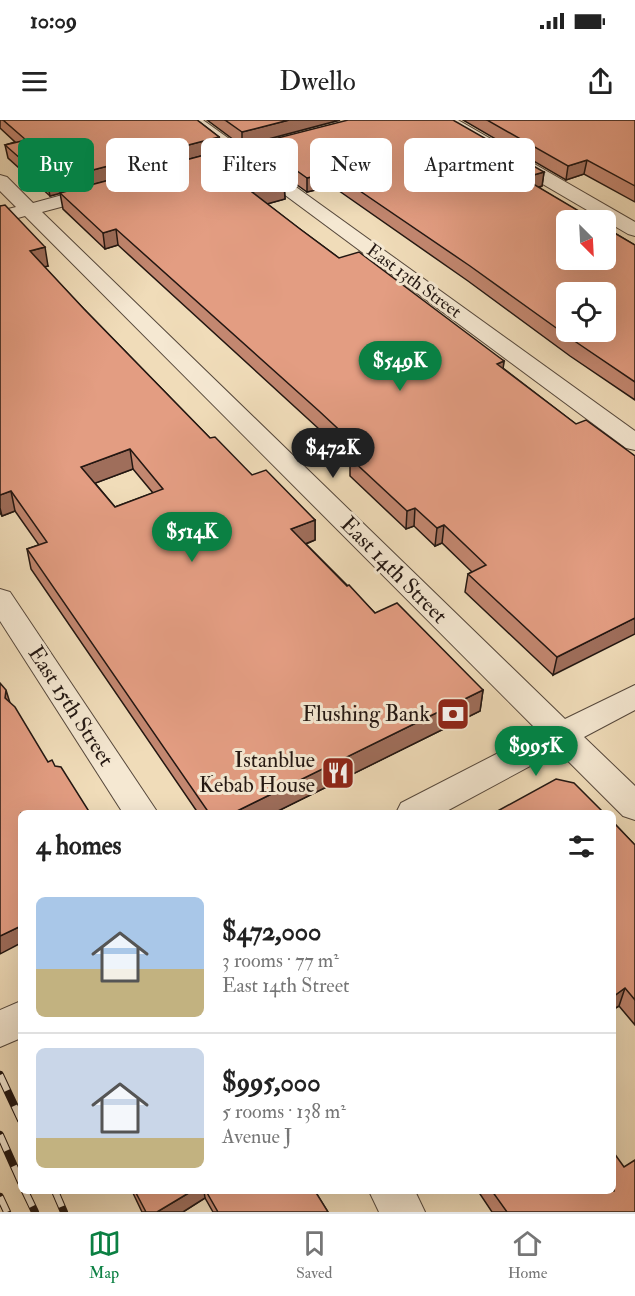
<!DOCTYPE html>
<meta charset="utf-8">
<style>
body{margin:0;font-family:"IM FELL Double Pica",serif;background:#f6f6f6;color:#222;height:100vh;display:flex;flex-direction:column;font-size:22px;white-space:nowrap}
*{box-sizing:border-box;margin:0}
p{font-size:20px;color:#767676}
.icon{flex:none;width:33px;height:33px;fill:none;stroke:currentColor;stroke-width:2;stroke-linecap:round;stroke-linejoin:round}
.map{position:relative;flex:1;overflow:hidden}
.details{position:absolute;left:18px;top:690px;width:598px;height:384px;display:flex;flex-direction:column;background:#fff;border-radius:9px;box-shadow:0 6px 24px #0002}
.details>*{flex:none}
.top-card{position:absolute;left:18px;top:18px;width:600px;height:54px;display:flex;gap:12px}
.needle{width:39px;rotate:156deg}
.tools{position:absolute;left:556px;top:90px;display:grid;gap:12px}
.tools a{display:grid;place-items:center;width:60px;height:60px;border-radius:9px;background:#fff;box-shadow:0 6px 24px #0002;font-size:30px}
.price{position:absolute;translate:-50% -51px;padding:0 14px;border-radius:21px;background:#0b8043;color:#fff;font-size:20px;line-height:39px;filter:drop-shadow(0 2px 3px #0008)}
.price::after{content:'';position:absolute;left:50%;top:36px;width:18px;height:14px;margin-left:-9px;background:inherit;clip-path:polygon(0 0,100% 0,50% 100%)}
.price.current{background:#222;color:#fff}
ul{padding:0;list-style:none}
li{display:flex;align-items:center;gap:18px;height:150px;padding:0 18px}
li+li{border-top:2px solid #e0e0e0}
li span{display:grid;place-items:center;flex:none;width:168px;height:120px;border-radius:9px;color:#555}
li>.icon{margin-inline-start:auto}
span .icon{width:72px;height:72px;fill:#fffc;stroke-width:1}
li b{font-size:26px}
h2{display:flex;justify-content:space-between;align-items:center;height:72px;padding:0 18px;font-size:26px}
.chip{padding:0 21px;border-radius:9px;background:#fff;box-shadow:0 6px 24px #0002;font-size:21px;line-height:54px}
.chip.current{background:#0b8043;color:#fff}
.status{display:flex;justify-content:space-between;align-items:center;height:42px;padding:0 30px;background:#fff;direction:ltr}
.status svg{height:16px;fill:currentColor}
header{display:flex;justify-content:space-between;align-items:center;height:78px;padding:0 18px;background:#fff;font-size:27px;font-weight:600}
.tab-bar{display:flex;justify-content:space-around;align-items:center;height:84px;border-top:2px solid #e0e0e0;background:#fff;font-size:16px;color:#767676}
.tab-bar a{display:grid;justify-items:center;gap:3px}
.tab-bar .current{color:#0b8043}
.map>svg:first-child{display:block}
</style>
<div class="status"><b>10:09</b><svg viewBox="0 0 49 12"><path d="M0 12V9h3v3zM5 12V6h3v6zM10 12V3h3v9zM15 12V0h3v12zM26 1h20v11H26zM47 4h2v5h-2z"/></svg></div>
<header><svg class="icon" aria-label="menu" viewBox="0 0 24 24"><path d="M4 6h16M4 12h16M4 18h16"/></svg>Dwello<svg class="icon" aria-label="share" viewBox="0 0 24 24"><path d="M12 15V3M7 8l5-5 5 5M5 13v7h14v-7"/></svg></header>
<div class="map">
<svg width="635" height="1092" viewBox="0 0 635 1092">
<rect width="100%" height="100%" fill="#f0dcb9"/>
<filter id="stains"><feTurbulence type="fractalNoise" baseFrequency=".00333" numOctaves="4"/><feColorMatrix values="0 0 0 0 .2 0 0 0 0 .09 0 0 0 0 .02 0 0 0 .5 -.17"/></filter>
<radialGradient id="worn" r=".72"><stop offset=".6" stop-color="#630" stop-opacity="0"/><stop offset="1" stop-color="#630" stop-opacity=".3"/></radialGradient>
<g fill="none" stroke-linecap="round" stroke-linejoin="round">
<!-- street casing -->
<g stroke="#56483c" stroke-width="2">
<g id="street">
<path d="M 184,0 L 203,0 L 635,311 L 635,330 L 626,328 Z"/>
<path d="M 438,0 L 458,0 L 635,102 L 635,116 L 628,114 L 440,4 Z"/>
<path d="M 0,55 L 7,57 L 33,83 L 99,65 L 106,67 L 108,71 L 106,75 L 42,92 L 565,599 L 635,565 L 635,590 L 584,617 L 635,666 L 635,700 L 623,696 L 558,631 L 443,693 L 396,693 L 401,683 L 539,612 L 25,96 L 0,103 L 0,91 L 16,87 L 0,71 Z"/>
<path d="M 0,469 L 10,472 L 158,693 L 123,693 L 0,501 Z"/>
<path d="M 21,881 L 21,918 L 0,927 L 0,890 Z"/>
<path d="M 369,1071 L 415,1071 L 425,1092 L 379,1092 Z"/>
</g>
</g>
<!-- street -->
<use href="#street" fill="#f5e8d2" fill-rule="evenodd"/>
<!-- rail casing -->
<g stroke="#231712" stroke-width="8">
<g id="rail">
<path d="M 0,955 L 21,1000"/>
<path d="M 0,1015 L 21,1062"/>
<path d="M 25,1071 L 35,1092"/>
<path d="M 55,1071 L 64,1092"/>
<path d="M 0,1077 L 7,1092"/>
</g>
</g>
<!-- rail -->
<use href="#rail" stroke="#f5e8d2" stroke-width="6" stroke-dasharray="17" stroke-linecap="butt"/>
</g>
<!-- wall -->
<g fill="#c38770" stroke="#231712" stroke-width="1.5" fill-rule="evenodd">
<path d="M 0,0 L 197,0 L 219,17 L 220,31 L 284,63 L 285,79 L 267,84 L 300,109 L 339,138 L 504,241 L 503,248 L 576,304 L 635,336 L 553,555 L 465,472 L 468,454 L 472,452 L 442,423 L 435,426 L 414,406 L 406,409 L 350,356 L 350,338 L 319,309 L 118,125 L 105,129 L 63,89 L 60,73 L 50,76 L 8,38 L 5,25 L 15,22 L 0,8 Z"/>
<path d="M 207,0 L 340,0 L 242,26 Z"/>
<path d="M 463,0 L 635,0 L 635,82 L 584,54 L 566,60 Z"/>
<path d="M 258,23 L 544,52 L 542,66 L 539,68 L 635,125 L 635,280 L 570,236 L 468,161 L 332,66 L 307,72 L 258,37 Z"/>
<path d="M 0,86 L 48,146 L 44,147 L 84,189 L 210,318 L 252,355 L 315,400 L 315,420 L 306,424 L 375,493 L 483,570 L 480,591 L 274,693 L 198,693 L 31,449 L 27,429 L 39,425 L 15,391 L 2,396 L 0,393 ZM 133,349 L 153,373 L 115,387 L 95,363 Z"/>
<path d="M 614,703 L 635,725 L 635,905 L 619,886 L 614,889 Z"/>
<path d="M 132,1071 L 315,1071 L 328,1092 L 213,1092 L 205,1078 L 183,1092 L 142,1092 Z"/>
<path d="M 478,1071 L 614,1071 L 635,1092 L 492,1092 Z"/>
</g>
<!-- shaded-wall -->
<g fill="#9f6e5b" stroke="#231712" stroke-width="1.5">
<path d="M 289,0 L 340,0 L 242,26 L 242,12 Z"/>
<path d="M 219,17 L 220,31 L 50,76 L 47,62 Z"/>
<path d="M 587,40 L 584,54 L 566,60 L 568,46 Z"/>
<path d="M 332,52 L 332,66 L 307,72 L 307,58 Z"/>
<path d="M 544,52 L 542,66 L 522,72 L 523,58 Z"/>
<path d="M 284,63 L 285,79 L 252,88 L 252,72 Z"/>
<path d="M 116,109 L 118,125 L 105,129 L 103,113 Z"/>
<path d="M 45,127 L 48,146 L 33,150 L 30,131 Z"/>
<path d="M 504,241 L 502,258 L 497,244 Z"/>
<path d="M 130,329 L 133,349 L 85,367 L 81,347 Z"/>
<path d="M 11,371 L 15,391 L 2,396 L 0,388 L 0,375 Z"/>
<path d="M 415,388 L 414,406 L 406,409 L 407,391 Z"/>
<path d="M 315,400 L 315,420 L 292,429 L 291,409 Z"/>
<path d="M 444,405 L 442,423 L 435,426 L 437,408 Z"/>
<path d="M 635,498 L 635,514 L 553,555 L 557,537 Z"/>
<path d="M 6,570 L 11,586 L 5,578 Z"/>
<path d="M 483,570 L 480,591 L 274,693 L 233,693 Z"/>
<path d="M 21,806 L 21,823 L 0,834 L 0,816 Z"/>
<path d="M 625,868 L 619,886 L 614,889 L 614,876 Z"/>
<path d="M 192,1071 L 204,1071 L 205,1078 L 183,1092 L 157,1092 Z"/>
</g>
<!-- building -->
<g fill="#e39d82" stroke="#231712" stroke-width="1.5" fill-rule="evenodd">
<path d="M 3,0 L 197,0 L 219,17 L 47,62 L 5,25 L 26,20 Z"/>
<path d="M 225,0 L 289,0 L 242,12 Z"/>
<path d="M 348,0 L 453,0 L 544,52 L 523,58 L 594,100 L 567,100 L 567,140 L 606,140 L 606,108 L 635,125 L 635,262 L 573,220 L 470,146 L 332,52 L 307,58 L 258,23 ZM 567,172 L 606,172 L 606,212 L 567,212 Z"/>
<path d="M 487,0 L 635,0 L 635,66 L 587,40 L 568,46 Z"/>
<path d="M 235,27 L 284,63 L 252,72 L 300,109 L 339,138 L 359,132 L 504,241 L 497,244 L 576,304 L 586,300 L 635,336 L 635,498 L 557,537 L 468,454 L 486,445 L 444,405 L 437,408 L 415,388 L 407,391 L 350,338 L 364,333 L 319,291 L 116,109 L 103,113 L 60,73 Z"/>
<path d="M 5,85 L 45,127 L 30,131 L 84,189 L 210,318 L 215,317 L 252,355 L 266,350 L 315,400 L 291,409 L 347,466 L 349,465 L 375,493 L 397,483 L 483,570 L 233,693 L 209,693 L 27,429 L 47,422 L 11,371 L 0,375 L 0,86 ZM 130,329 L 163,369 L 115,387 L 81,347 Z"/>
<path d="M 0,563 L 6,570 L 5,578 L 15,587 L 48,642 L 52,640 L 55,646 L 61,647 L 90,693 L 21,693 L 21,806 L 0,816 Z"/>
<path d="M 556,659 L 574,663 L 604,693 L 494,693 Z"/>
<path d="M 614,703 L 635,725 L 635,880 L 625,868 L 614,876 Z"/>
<path d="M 614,1033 L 624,1047 L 635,1040 L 635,1092 L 507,1092 L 492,1071 L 614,1071 Z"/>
<path d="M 135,1071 L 192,1071 L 157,1092 L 146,1092 Z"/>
<path d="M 206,1071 L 315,1071 L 328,1092 L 218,1092 Z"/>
</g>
<!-- icons -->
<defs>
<g id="bank-square" transform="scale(1.725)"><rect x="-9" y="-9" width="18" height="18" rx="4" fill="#8f2418" stroke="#f5e8d2"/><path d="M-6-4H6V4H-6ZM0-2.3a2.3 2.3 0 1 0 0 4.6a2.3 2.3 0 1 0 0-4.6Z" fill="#fff"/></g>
<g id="restaurant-square" transform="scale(1.725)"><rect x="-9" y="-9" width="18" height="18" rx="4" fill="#8f2418" stroke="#f5e8d2"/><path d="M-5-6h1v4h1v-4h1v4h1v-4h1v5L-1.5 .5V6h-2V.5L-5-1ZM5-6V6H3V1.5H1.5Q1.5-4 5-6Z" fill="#fff"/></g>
</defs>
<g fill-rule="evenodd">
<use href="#bank-square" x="453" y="594"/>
<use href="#restaurant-square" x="338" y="653"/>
</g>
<g text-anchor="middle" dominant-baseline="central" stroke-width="6" stroke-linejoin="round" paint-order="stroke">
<!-- far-street labels -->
<g font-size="18" fill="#231712" stroke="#f5e8d2">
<text transform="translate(414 161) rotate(36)">East 13th Street</text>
</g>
<!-- street labels -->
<g font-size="22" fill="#231712" stroke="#f5e8d2">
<text transform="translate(394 450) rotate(45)">East 14th Street</text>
<text transform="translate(71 586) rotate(57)">East 15th Street</text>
</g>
<!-- poi labels -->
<g font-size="22" fill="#231712" stroke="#f5e8d2" text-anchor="end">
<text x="430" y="594">Flushing Bank</text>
<text x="315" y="640">Istanblue<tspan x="315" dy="25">Kebab House</tspan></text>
</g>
</g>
<rect width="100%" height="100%" filter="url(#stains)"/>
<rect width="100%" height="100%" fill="url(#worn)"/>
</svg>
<div class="tools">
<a><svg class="needle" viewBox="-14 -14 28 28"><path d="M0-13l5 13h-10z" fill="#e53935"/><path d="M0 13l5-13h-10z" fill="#767676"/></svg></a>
<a><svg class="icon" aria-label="locate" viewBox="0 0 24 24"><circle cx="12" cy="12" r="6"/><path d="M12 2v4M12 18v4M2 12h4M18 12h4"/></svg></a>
</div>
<b class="price" style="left:400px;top:272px">$549K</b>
<b class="price current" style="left:333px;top:359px">$472K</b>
<b class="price" style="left:192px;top:443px">$514K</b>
<b class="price" style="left:536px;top:657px">$995K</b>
<div class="top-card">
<a class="chip current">Buy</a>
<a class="chip">Rent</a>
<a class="chip">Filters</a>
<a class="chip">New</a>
<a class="chip">Apartment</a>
</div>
<section class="details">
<h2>4 homes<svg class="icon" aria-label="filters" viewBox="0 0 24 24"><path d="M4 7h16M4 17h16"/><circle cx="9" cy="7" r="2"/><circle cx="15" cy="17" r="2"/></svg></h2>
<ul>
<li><span style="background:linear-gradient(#a9c7e8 60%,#c2b280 0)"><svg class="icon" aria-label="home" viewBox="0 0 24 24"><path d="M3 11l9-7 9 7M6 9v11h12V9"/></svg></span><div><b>$472,000</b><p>3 rooms · 77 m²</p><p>East 14th Street</p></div></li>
<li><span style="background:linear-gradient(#c9d6e8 75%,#c2b280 0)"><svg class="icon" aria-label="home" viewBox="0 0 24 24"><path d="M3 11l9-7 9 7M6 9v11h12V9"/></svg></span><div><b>$995,000</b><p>5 rooms · 138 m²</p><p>Avenue J</p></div></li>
</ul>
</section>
</div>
<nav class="tab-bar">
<a class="current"><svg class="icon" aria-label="map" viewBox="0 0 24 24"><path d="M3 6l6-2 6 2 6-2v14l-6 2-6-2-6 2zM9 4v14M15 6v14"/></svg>Map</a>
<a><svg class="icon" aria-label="saved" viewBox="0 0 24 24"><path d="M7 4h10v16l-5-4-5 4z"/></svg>Saved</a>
<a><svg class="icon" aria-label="home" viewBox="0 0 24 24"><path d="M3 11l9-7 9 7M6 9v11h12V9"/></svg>Home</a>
</nav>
